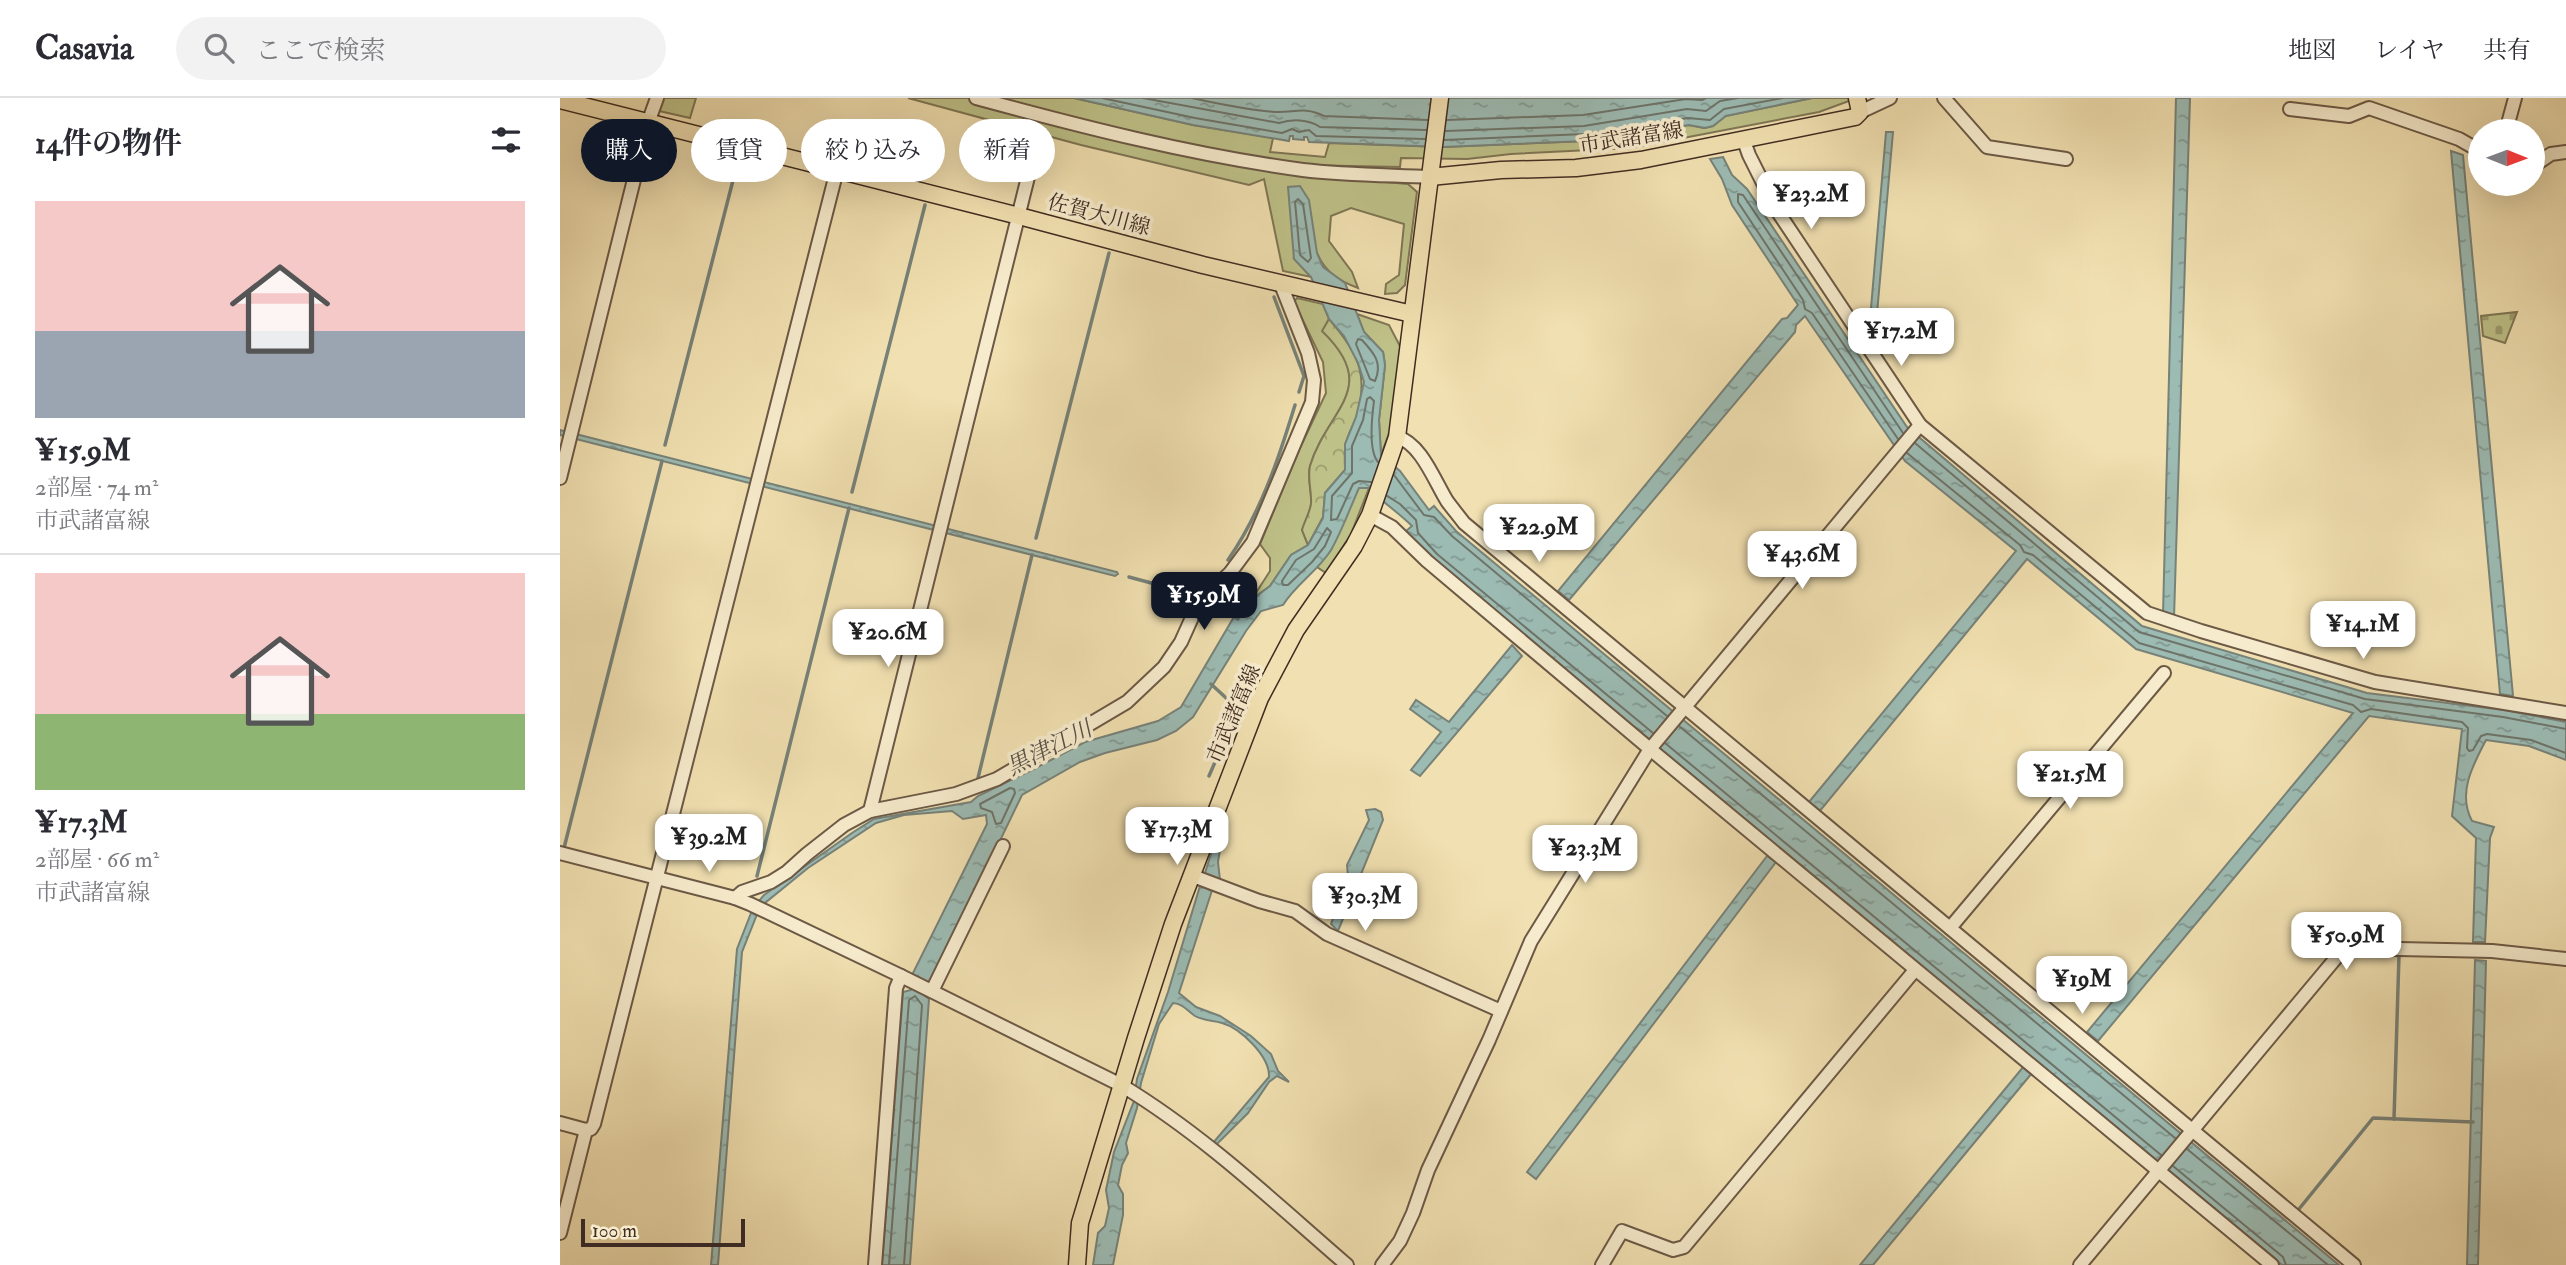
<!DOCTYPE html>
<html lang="ja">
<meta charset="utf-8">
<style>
body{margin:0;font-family:"IM FELL Double Pica","Noto Serif JP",serif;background:#f2f2f3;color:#2b2b33;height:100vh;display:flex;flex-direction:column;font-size:26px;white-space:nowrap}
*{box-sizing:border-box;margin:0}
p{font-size:23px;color:#7c7c81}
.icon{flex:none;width:38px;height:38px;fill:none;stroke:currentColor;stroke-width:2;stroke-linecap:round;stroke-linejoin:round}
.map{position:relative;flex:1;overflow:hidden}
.drawer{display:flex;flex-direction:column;background:#fff;width:560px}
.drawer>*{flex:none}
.hud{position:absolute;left:21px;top:21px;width:665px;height:63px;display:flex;gap:14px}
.needle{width:46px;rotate:91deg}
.tools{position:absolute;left:1908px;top:21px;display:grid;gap:14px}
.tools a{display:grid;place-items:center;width:77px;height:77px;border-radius:50%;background:#fff;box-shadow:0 7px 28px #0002;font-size:35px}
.scale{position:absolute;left:21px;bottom:18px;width:164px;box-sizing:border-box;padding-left:7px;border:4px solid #402c22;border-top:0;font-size:19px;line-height:24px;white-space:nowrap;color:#402c22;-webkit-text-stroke:5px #f6ebcc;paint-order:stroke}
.price{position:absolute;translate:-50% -60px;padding:0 16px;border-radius:14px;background:#fff;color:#222;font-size:23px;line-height:46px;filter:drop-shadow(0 2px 4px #0008)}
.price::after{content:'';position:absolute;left:50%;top:42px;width:21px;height:16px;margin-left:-10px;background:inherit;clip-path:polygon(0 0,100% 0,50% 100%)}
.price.on{background:#111827;color:#fff}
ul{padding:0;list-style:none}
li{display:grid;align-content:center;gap:14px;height:371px;padding:0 35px}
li+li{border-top:2px solid #e1e1e2}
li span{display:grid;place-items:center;height:217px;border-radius:0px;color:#555}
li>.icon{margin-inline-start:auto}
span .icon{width:126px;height:126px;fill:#fffc;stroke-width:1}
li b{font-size:30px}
h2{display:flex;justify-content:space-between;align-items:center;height:84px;padding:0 35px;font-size:30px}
.pill{padding:0 24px;border-radius:32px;background:#fff;box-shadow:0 7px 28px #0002;font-size:24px;line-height:63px}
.pill.on{background:#111827;color:#fff}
header{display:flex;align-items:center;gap:42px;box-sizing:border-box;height:98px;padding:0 35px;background:#fff;border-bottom:2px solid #e1e1e2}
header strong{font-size:33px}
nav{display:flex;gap:38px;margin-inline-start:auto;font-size:24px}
.search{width:490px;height:63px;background:#f2f2f3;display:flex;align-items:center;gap:18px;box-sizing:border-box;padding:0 24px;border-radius:38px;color:#7c7c81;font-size:26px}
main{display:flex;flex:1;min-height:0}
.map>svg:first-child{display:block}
</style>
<header>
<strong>Casavia</strong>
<div class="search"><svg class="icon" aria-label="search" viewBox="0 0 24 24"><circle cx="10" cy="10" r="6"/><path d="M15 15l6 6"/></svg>ここで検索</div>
<nav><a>地図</a><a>レイヤ</a><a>共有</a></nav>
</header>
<main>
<section class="drawer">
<h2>14件の物件<svg class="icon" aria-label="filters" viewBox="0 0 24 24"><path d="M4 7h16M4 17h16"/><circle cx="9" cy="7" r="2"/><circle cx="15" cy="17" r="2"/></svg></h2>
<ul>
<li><span style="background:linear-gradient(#f6c9c9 60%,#9aa5b1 0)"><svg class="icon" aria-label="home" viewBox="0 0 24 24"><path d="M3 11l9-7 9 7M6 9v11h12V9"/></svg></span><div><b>¥15.9M</b><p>2部屋 · 74 m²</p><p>市武諸富線</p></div></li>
<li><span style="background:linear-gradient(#f6c9c9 65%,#8fb573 0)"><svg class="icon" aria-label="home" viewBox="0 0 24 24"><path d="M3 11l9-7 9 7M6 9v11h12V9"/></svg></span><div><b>¥17.3M</b><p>2部屋 · 66 m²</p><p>市武諸富線</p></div></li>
</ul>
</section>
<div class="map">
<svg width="2006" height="1167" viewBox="0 0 2006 1167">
<defs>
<pattern id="forest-crowns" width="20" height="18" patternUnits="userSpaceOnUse" patternTransform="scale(1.75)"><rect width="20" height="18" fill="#bec188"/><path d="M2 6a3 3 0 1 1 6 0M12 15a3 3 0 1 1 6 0" fill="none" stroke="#9c9d6f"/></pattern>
<pattern id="cemetery-stones" width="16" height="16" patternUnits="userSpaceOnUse" patternTransform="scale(1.75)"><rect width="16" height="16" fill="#bec188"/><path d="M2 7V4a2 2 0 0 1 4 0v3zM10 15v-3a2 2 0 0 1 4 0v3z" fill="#9c9d6f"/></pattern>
<pattern id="water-ripples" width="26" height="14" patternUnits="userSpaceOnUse" patternTransform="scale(1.75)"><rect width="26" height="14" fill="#9cbbb3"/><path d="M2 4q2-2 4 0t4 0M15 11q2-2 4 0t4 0" fill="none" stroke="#819891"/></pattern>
</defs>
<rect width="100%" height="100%" fill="#f1e0b1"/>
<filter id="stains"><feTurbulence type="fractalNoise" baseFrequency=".00286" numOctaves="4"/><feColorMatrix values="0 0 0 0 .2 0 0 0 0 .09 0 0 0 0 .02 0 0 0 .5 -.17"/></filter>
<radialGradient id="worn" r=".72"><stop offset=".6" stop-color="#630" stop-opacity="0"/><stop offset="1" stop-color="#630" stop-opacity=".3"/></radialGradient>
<!-- grass -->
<g fill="#bec188" stroke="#7f7655" stroke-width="2">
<path d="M 103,0 L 136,0 L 130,20 L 99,13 Z"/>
<path d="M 348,0 L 514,0 L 633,27 L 713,40 L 710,54 L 765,59 L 769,45 L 883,49 L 1026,43 L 1129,27 L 1144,30 L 1153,28 L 1165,18 L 1252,0 L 1297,0 L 1259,14 L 1071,50 L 951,56 L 907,61 L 841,60 L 840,69 L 743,67 L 743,77 L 848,86 L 857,94 L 845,187 L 837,195 L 825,196 L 826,186 L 839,177 L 844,126 L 791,110 L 771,118 L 769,143 L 792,174 L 798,190 C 779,183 765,174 757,155 L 734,160 L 751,179 L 723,173 L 704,81 L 689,87 L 521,47 Z"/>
<path d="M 737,200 L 763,206 L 769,221 L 763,233 C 822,291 767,311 750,368 C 747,380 752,394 751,406 C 750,414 745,424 742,432 L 748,447 L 731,457 L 710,488 L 692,501 L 710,473 L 710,460 L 700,446 L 740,350 L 766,295 L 763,264 L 734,204 Z"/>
<path d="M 797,216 L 829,227 L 842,252 L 831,330 L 821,357 L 819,322 L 825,267 L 823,254 L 804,234 Z"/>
<path d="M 798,390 L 809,390 L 791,436 L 766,475 L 757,469 L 771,452 Z"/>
</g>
<!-- forest -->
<path fill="url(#forest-crowns)" stroke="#7f7655" stroke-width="2" d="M 769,221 C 797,253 810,277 796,320 C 793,328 788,336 786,345 C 784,353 785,364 785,372 L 765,395 L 763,419 L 748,447 L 742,432 C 744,424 750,414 751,406 C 752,394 747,380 750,368 C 767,311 822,291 762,233 Z"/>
<!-- cemetery -->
<path fill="url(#cemetery-stones)" stroke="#7f7655" stroke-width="2" d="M 1957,214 L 1945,245 L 1923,238 L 1921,218 Z"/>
<!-- water -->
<g fill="url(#water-ripples)" stroke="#778279" stroke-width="2">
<path d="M 514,0 L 1252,0 L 1166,18 L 1153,28 L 1145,30 L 1129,27 L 1026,43 L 883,49 L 749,44 L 747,39 L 744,39 L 744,42 L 733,41 L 733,38 L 730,38 L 729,43 L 633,27 Z"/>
<path d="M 1616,0 L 1630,0 L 1614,520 L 1603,517 Z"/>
<path d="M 1326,34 L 1333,34 L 1316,227 L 1304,236 L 1302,232 L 1310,222 Z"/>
<path d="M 1891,53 L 1903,57 L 1953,598 L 1940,596 Z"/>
<path d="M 1163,59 L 1172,77 L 1187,91 L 1347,329 L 1582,528 L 1807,595 L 1944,612 L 2006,624 L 2006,662 L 1969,648 L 1926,642 C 1913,667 1897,695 1912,723 L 1934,729 L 1930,740 L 1925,844 L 1913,844 L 1916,740 L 1892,718 L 1902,631 L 1809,618 L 1538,943 L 1527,934 L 1793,615 L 1576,551 L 1467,461 L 1259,714 L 1249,704 L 1456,453 L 1345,363 L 1245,218 L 1236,227 L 1235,234 L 1009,502 L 998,493 L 1222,221 L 1227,220 L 1238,207 L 1172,107 L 1162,81 L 1150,61 Z"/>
<path d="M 740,88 L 749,102 L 757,155 L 763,169 L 785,185 L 804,234 L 823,254 L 825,267 L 819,322 L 821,357 L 840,373 L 869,412 L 874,408 L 896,433 L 1779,1167 L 1722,1167 L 872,461 L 846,433 L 852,428 C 838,414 823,405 809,390 L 799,390 C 790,410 782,433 771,452 C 758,473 736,486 723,507 L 701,513 L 686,533 L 633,619 L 616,633 L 597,642 L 545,655 L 520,664 L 462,697 L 365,898 L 369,901 L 350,1167 L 322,1167 L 343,894 L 351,892 L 353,875 L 427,726 L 426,717 L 403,721 L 392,713 L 344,717 L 316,725 L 248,770 L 200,809 L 182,854 L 158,1167 L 151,1167 L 177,851 L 193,810 L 204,797 L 292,735 L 314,721 L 411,704 L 418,698 L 472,672 L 525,644 L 598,623 L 621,609 L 678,512 L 710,488 L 731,457 L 748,447 L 763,420 L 765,395 L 785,372 L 785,346 L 796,319 L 804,284 L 798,265 L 784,238 L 769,221 L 751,179 L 734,161 L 728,89 Z"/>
<path d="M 0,332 L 557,474 L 558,476 L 555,478 L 0,337 Z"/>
<path d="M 952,547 L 962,558 L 860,678 L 851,672 L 881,634 L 850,611 L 856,602 L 889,624 Z"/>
<path d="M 815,711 L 821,714 L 823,722 L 778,833 L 771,826 L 788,778 L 787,767 L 809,722 L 806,712 Z"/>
<path d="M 662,739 L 658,764 L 660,782 L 655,783 L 619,895 L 636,909 L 660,918 L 691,938 L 711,956 L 718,973 L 729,984 L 717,978 L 709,984 L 688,1015 L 657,1046 L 653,1045 L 709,979 C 710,958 680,930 662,925 C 652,922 644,923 635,918 C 626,912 624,906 613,905 L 599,926 L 581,985 L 577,1010 L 566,1045 L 568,1055 L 562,1067 L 558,1087 L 563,1096 L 563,1117 L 553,1167 L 533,1167 L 538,1135 L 545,1128 L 549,1110 L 546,1092 L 554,1054 L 574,1003 L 577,981 L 608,894 L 640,788 L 644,786 L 647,779 L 645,775 L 656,740 Z"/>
<path d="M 1207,758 L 1216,764 L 976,1081 L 967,1074 Z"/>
<path d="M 1915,862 L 1926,863 L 1918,1167 L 1907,1167 Z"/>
<path d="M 1464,968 L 1472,975 L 1313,1167 L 1300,1167 Z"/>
</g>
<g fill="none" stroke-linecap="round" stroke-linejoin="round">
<!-- shore -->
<g stroke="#6e746a" stroke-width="2">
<path d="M 542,0 L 635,20 L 722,35 L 732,31 L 739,34 L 749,32 L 756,38 L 865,41"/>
<path d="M 583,0 L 719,25 C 732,21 748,21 760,29 L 866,32"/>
<path d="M 632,0 C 659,6 688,12 715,14 C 734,15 744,8 764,18 L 868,22"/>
<path d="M 887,22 L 1023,17 L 1126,1 L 1142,2 L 1146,0"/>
<path d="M 886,33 L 1024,28 L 1127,11 L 1146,13 L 1160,3 L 1178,0"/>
<path d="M 884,42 L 1025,36 L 1128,20 L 1150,22 L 1164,11 L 1223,0"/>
<path d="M 738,101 L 743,106 L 751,160 L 748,164 L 740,157 L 735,104 Z"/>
<path d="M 798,241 L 802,242 C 814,255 823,265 815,283 L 810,281 L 796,246 Z"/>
<path d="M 1338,341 L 1252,215 L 1245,211 L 1243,202 L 1178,104 L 1178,96 L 1183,97 L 1343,335"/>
<path d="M 1355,345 L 1579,534 L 1805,601 L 1943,619 L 2006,631"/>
<path d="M 1347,355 L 1460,447 L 1464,454 L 1473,457 L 1579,545 L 1793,607 L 1801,614 L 1811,611 L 1902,624 L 1908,630 L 1907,650 L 1909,653 L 1913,652 L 1921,638 L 1927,636 L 1971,642 L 2006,655"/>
<path d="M 834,377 L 864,417 L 874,419 L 892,438 L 1107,618"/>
<path d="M 811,384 L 799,383 L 793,386 L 777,421 L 771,422 L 772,398 L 792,375 L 792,348 L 803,322 L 807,301 L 810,299 L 814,303 C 812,318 808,352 818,364"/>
<path d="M 827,398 L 840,406 L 856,422 L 858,435 L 877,456 L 1093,635"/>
<path d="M 767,430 L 771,434 L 765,448 L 752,464 L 728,487 L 723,487 L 722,483 L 736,462 L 754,451 Z"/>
<path d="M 1119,628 L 1615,1040"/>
<path d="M 1105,645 L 1601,1057"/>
<path d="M 450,690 L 454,691 L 455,695 L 441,725 L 436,726 L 432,714 L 421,710 L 420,706 Z"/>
<path d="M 1627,1051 L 1768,1167"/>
<path d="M 1613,1068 L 1723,1159 L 1726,1167"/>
<path d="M 329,1167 L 349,902 L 355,898 L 362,907 L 344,1167"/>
</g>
<!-- stream -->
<g stroke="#778279" stroke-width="3.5">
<path d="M 714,199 L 744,278 L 739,294"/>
<path d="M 105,347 L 179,59"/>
<path d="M 292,394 L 365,107"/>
<path d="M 476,440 L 549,155"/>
<path d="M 668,462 C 701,414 718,363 735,307"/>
<path d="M 569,479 L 636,497 L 649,487"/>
<path d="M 649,505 L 678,521"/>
<path d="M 649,678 L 678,611 L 651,586"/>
<path d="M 418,680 L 472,457"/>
<path d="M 4,750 L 102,363"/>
<path d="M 197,778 L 289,410"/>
<path d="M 1834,1021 L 1839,857"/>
<path d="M 1739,1111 L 1813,1020 L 1913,1024"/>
</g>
<!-- minor casing -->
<g stroke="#6c5946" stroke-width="16">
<g id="minor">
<path d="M 416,0 C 523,29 632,57 743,72 C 785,77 827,77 870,79"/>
<path d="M 1384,0 L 1427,49 L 1506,61"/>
<path d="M 1730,11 L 1789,18 L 1809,10 L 1899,41 L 1920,53"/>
<path d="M 1300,14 L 1330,0"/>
<path d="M 1946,33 L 1955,0"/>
<path d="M 1184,43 L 1189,57 L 1216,111 L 1360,327 L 1587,515 L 1641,533 L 1815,584 L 2006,615"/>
<path d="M 1972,69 L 1991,56 L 2006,54"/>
<path d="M 837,339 C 861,345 875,384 887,403 C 892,410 898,417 904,425 L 1794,1167"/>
<path d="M 0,380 L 88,25 L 97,0"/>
<path d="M 810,417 L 832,429 L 867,463 L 1090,651 L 1712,1167"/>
<path d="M 310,713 L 469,75"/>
<path d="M 0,755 L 175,800 L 190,806 L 341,878 L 561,987 C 644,1037 714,1104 787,1167"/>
<path d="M 633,778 L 699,803 L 735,813 L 767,836 L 941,913"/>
<path d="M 175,800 L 182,794 L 211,784 L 227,774 L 247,756 L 284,727 L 310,713 L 396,696 L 437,681 L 567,604 L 604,569 L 621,544 L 639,504 L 670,475 L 693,444 L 752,304 L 754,282 L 748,255 L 720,184"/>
<path d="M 1390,830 L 1604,575"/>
<path d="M 372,893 L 443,748"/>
<path d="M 0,1025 L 26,1032 L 0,1135"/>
<path d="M 26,1032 L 31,1031 L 34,1026 L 277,72"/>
<path d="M 315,1167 L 336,890 L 341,878"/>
<path d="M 822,1167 L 840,1143 L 853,1115 L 868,1072 L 929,942 L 971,843 L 1090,651 L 1360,327"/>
<path d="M 1042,1167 L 1062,1133 L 1113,1152 L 1124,1149 L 1355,872"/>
<path d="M 1520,1167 L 1781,854 L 1793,850 L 1932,853 L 2006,861"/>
</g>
</g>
<!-- major casing -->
<g stroke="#402c22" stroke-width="19">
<g id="major">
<path d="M 0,2 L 459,118 L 643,167 L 852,216"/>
<path d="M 870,79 L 941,72 L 1016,70 L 1081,62 L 1295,19 L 1300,14 L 1297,0"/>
<path d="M 517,1167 L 520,1125 L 576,940 L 613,826 L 700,600 L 736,532 L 794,448 L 810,417 L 837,339 L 880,0"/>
</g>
</g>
<!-- minor -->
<use href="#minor" stroke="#f6ebcc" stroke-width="12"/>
<!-- major -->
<use href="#major" stroke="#f1e0b1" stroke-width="16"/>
</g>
<g text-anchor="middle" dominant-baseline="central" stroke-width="7" stroke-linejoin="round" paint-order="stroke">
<!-- street labels -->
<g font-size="21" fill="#402c22" stroke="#f6ebcc">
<text transform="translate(1071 40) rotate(-9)">市武諸富線</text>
<text transform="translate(539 117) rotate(15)">佐賀大川線</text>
<text transform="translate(674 616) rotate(-67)">市武諸富線</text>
</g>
<!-- water labels -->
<g font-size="23" font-style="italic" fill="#575046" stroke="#f6ebcc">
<text transform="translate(489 650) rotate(-27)">黒津江川</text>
</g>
</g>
<rect width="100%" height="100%" filter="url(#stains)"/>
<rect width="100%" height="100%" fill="url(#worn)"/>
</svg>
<div class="tools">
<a><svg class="needle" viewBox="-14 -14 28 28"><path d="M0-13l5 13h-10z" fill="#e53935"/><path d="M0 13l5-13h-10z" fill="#7c7c81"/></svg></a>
</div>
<div class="scale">100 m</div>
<b class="price" style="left:1251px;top:133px">¥23.2M</b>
<b class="price" style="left:1341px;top:270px">¥17.2M</b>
<b class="price" style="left:979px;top:466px">¥22.9M</b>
<b class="price" style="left:1242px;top:493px">¥43.6M</b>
<b class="price on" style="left:644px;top:534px">¥15.9M</b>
<b class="price" style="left:1803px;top:563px">¥14.1M</b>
<b class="price" style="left:328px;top:571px">¥20.6M</b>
<b class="price" style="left:1510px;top:713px">¥21.5M</b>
<b class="price" style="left:617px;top:769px">¥17.3M</b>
<b class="price" style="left:149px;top:776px">¥39.2M</b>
<b class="price" style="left:1025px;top:787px">¥23.3M</b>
<b class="price" style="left:805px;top:835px">¥30.3M</b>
<b class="price" style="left:1786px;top:874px">¥50.9M</b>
<b class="price" style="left:1522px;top:918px">¥19M</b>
<div class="hud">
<a class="pill on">購入</a>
<a class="pill">賃貸</a>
<a class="pill">絞り込み</a>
<a class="pill">新着</a>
</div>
</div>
</main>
